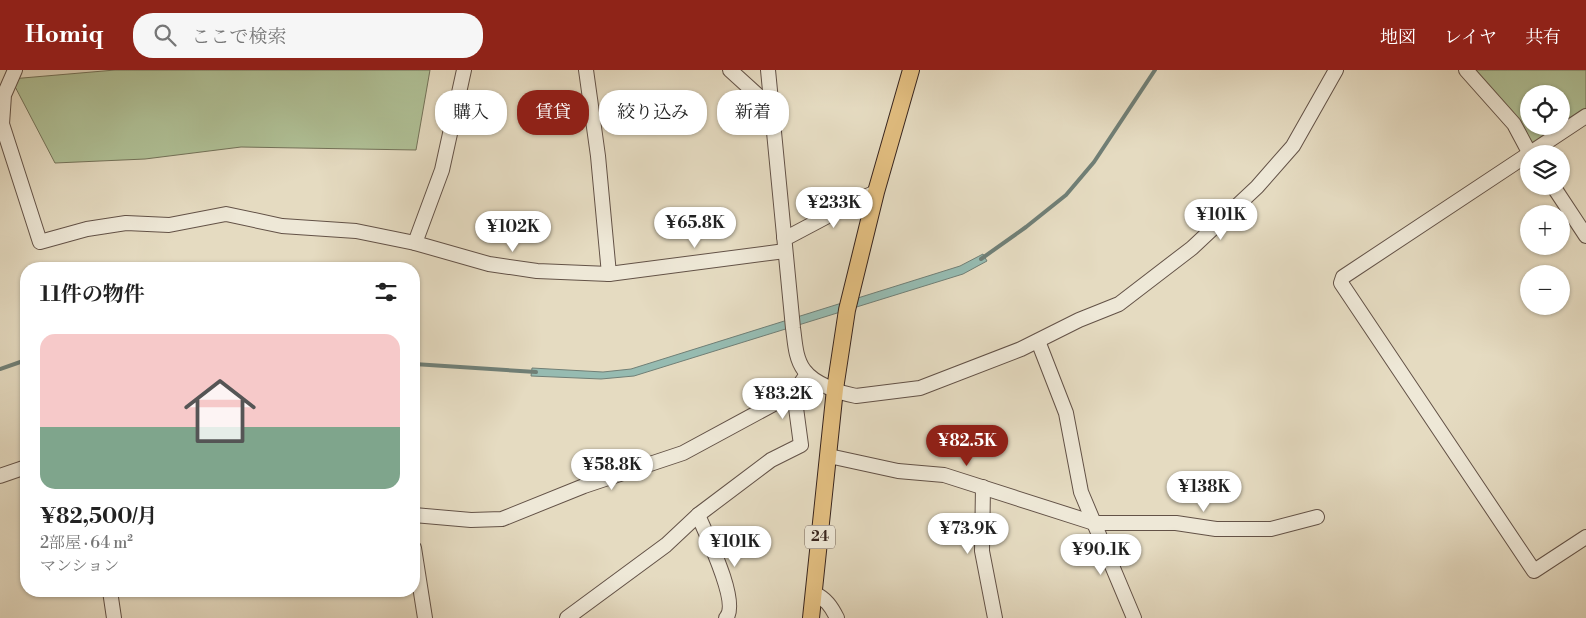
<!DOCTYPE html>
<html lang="ja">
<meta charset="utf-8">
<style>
body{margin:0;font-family:"Libre Bodoni","Noto Serif JP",serif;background:#f6f6f6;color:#222;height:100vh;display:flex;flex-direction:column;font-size:19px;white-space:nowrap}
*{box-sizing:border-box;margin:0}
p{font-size:16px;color:#767676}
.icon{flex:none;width:28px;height:28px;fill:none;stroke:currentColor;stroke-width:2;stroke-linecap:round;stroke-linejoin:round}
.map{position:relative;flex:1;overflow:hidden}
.panel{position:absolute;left:20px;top:192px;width:400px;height:335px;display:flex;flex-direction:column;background:#fff;border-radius:20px;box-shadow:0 1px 4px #0004}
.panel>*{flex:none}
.banner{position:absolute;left:435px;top:20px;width:475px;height:45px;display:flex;gap:10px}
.buttons{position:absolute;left:1520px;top:15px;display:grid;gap:10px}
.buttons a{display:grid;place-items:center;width:50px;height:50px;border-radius:50%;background:#fff;box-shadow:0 1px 4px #0004;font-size:25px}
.price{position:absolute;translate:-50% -42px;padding:0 11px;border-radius:18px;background:#fff;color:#222;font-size:16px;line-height:32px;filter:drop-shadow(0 1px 2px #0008)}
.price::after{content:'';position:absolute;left:50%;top:30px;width:15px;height:11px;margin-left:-8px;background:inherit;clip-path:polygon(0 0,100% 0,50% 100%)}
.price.selected{background:#8f2418;color:#fff}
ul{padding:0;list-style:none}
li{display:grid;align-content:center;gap:10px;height:265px;padding:0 20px}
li+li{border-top:1px solid #e0e0e0}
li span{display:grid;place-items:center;height:155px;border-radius:15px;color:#555}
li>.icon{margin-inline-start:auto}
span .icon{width:90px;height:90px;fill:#fffc;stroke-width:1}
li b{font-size:21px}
h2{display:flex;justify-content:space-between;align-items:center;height:60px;padding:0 20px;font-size:21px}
.pill{padding:0 18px;border-radius:20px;background:#fff;box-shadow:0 1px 4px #0004;font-size:18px;line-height:45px}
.pill.selected{background:#8f2418;color:#fff}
header{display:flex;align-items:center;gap:30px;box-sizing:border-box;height:70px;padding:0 25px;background:#8f2418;color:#fff}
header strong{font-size:24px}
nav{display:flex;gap:28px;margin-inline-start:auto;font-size:18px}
.search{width:350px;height:45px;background:#f6f6f6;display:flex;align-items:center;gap:12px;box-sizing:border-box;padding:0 18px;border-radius:20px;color:#767676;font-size:19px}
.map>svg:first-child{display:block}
</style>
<header>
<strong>Homiq</strong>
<div class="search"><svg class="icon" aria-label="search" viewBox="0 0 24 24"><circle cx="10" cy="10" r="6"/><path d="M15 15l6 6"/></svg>ここで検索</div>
<nav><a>地図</a><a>レイヤ</a><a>共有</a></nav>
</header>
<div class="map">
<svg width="1586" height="548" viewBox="0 0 1586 548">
<rect width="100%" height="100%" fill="#e5dbc1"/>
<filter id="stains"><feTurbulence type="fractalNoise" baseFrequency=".004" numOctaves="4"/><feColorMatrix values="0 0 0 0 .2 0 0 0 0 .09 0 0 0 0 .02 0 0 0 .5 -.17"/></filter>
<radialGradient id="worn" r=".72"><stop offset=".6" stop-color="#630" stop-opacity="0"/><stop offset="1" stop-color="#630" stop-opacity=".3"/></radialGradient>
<!-- green -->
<g fill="#b0c197" stroke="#74735a" fill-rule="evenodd">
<path d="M 115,0 L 430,0 L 416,80 L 241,77 L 145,89 L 55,93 L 11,9 Z"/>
<path d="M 1466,0 L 1586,0 L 1586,46 L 1530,83 ZM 1529,24 L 1561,24 L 1561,56 L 1529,56 Z"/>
</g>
<!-- water -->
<path fill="#96bbb1" stroke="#707f76" d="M 983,184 L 987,191 L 963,204 L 634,306 L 601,309 L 531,306 L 532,298 L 603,302 L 631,299 L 960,196 Z"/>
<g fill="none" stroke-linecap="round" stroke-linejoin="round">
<!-- stream -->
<g stroke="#707f76" stroke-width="4">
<path d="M 981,189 L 1026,157 L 1066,125 L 1094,92 L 1155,0"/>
<path d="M 414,294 L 536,302"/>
<path d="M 0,299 L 26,290"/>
</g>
<!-- minor casing -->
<g stroke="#635247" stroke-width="16">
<g id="minor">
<path d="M 15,0 L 4,25 L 2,54 L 40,172 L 87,159 L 126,153 L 169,155 L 226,144 L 282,156 L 356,161 L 415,173 L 489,194 L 537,201 L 609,204 L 785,181"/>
<path d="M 586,0 L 598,86 L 609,204"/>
<path d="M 730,0 L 763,30 L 771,29"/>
<path d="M 768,0 L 793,258 C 795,271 795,288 804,300 C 814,314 840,323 856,326 L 920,318 L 1021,279 L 1079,250 L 1119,234 L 1192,178 L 1257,117 L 1293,76 L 1336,0"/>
<path d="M 1466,0 L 1514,54 L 1530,84"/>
<path d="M 1586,46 L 1343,207 L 1341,213 L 1534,501 L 1586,467"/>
<path d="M 1553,116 L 1586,166"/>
<path d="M 784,167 L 790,166 L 858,130 L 876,122"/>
<path d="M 415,173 L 442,100 L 464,0"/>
<path d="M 1038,271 L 1066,343 L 1081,422 L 1134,548"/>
<path d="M 829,386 L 898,401 L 944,405 L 1094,453 L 1176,453 L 1216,459 L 1271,459 L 1317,447"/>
<path d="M 0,406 L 26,397"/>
<path d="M 983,417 L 982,481 L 995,548"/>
<path d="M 414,445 L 471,450 L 502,449 L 584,416 L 683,383 L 794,323 L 807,304"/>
<path d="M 698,445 C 706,464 740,533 726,548"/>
<path d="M 414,478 L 425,548"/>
<path d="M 110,521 L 114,548"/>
<path d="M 814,523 C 826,529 831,536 837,548"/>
<path d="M 567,548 L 666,475 L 698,445 L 771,390 L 801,375 L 794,323"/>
</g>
</g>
<!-- major casing -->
<g stroke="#38251e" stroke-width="18">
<path id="major" d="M 811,548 L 835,319 L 847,240 L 876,122 L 911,0"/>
</g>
<!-- minor -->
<use href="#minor" stroke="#eee8d7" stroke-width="14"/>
<!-- major -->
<use href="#major" stroke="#e2be80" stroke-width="16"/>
</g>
<g text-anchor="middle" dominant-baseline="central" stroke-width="4.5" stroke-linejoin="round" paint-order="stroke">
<!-- shield labels -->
<rect fill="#eee8d7" stroke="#6f6056" stroke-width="1" x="805" y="455.5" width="30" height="23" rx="4"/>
<g font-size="14" font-weight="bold" fill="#38251e">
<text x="820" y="467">24</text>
</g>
</g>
<rect width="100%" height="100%" filter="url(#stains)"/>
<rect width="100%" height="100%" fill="url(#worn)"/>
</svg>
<div class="buttons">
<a><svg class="icon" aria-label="locate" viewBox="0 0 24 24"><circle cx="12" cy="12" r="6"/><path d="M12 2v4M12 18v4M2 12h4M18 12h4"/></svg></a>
<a><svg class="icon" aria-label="layers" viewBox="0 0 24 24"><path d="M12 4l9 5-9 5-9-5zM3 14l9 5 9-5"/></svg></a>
<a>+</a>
<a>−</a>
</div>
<b class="price" style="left:834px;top:159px">¥233K</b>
<b class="price" style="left:1221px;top:171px">¥101K</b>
<b class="price" style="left:695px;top:179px">¥65.8K</b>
<b class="price" style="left:513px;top:183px">¥102K</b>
<b class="price" style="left:783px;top:350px">¥83.2K</b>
<b class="price selected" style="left:967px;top:397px">¥82.5K</b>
<b class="price" style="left:612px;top:421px">¥58.8K</b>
<b class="price" style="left:1204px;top:443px">¥138K</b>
<b class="price" style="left:968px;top:485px">¥73.9K</b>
<b class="price" style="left:735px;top:498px">¥101K</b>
<b class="price" style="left:1101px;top:506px">¥90.1K</b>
<div class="banner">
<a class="pill">購入</a>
<a class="pill selected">賃貸</a>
<a class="pill">絞り込み</a>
<a class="pill">新着</a>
</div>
<section class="panel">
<h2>11件の物件<svg class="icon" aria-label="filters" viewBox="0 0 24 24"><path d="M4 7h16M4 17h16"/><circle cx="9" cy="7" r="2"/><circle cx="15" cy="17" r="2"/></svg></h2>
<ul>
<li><span style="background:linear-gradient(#f6c9c9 60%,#7fa58c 0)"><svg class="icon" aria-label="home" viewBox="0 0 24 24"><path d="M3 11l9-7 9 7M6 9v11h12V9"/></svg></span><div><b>¥82,500/月</b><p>2部屋 · 64 m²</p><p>マンション</p></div></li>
</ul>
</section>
</div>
